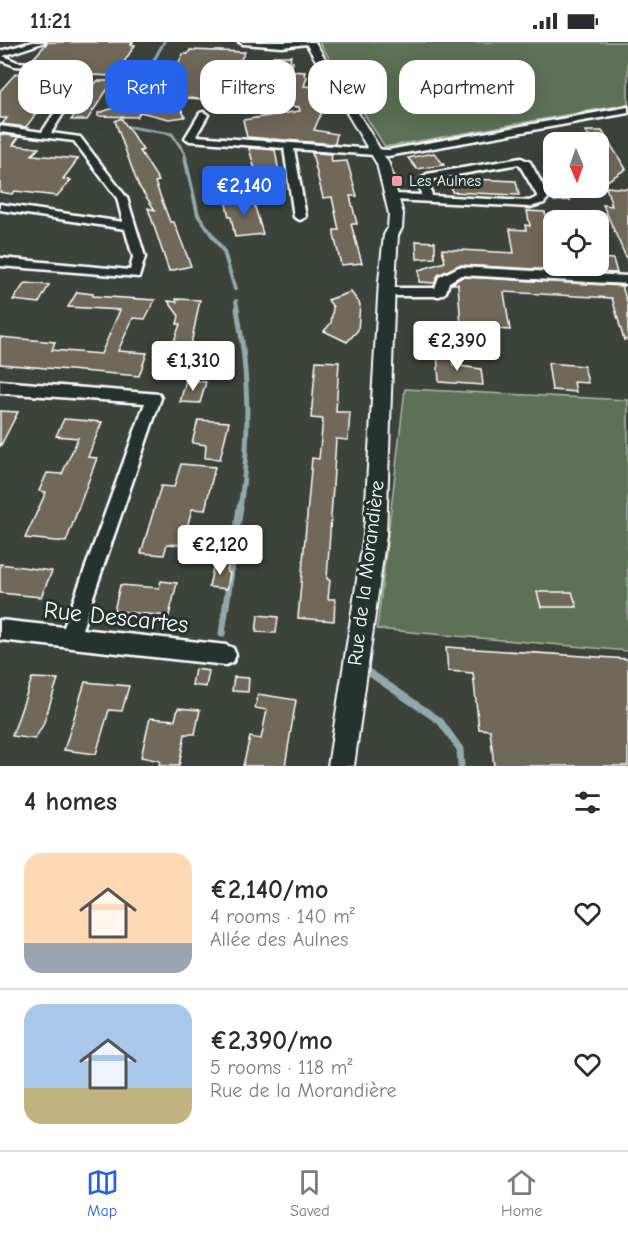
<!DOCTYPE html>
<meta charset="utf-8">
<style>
body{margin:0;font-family:"Comic Neue",sans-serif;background:#f7f7f7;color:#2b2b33;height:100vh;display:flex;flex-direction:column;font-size:22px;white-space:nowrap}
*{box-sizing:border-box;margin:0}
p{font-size:20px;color:#7c7c81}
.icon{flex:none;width:33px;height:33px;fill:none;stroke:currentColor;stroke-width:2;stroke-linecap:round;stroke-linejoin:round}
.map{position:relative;height:724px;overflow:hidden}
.side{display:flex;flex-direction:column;background:#fff;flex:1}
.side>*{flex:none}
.banner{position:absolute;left:18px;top:18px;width:592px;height:54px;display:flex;gap:12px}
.needle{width:39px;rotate:178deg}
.fabs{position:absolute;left:543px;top:90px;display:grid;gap:12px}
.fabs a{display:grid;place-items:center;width:66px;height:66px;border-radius:12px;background:#fff;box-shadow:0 6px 24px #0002;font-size:30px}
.price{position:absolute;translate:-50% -51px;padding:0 14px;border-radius:6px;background:#fff;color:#222;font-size:20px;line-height:39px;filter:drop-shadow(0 2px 3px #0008)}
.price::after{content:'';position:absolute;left:50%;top:36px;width:18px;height:14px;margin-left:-9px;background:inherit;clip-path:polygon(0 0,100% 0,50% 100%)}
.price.on{background:#2563eb;color:#fff}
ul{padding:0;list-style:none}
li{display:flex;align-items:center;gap:18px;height:150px;padding:0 24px}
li+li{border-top:2px solid #e1e1e2}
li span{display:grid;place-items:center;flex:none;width:168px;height:120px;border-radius:18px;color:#555}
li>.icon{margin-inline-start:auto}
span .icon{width:72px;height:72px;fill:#fffc;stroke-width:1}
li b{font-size:26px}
h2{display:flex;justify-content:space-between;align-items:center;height:72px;padding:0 24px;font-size:26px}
.chip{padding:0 21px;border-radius:18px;background:#fff;box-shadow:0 6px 24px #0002;font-size:21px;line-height:54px}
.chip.on{background:#2563eb;color:#fff}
.status{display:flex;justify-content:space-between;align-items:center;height:42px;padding:0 30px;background:#fff;direction:ltr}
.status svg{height:16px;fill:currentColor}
.dock{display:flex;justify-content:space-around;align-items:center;height:84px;border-top:2px solid #e1e1e2;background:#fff;font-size:16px;color:#7c7c81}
.dock a{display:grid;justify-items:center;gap:3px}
.dock .on{color:#2563eb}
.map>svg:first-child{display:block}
</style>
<div class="status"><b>11:21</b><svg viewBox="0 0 49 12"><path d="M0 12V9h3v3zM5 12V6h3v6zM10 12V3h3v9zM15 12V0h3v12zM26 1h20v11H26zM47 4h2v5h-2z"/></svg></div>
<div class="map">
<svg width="628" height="724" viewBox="0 0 628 724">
<rect width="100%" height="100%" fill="#3c433a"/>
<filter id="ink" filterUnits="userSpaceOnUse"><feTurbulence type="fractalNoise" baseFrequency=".0167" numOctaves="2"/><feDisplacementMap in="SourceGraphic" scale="12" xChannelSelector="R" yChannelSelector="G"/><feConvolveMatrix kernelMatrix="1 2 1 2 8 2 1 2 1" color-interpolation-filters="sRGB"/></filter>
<g filter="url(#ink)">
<!-- green -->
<g fill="#5c7154" stroke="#aeb8aa" stroke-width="1.5">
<path d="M 319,0 L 628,0 L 628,62 L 385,105 Z"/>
<path d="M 405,347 L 628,358 L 628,609 L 377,587 Z"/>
</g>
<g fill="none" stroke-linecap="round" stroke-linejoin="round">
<!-- stream-far3 -->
<path stroke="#93a8aa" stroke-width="3" d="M 164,0 L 118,83 L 172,92 L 184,110 L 186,117"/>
<!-- stream-far2 -->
<g stroke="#93a8aa" stroke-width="4">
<path d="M 185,116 L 198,173 L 224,210 L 235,247"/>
<path d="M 236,259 L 238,269"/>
</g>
<!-- stream-far1 -->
<path stroke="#93a8aa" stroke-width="5" d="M 237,267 C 249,332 250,401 240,467"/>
<!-- stream -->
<g stroke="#93a8aa" stroke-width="7">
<path d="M 222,592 L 240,465"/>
<path d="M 361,625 L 440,679 L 460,707 L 461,724"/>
</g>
</g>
<!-- building -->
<g fill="#706858" stroke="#fff" stroke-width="1.5">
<path d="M 48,0 L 133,0 L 131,3 L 135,3 L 115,34 L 90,33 L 79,23 L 31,19 Z"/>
<path d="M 190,8 L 245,10 L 227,43 L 266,47 L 273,14 L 291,14 L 290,20 L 293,20 L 291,29 L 305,30 L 304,33 L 307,35 L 304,44 L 315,45 L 313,49 L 323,50 L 327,58 L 314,88 L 337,92 L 335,102 L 247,95 L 243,78 L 300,69 L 299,65 L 176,55 L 185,75 L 169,77 L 140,70 L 137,75 L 98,74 L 98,71 L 158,52 L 169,30 L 174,30 L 183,12 L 188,12 Z"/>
<path d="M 25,27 L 70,30 L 76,33 L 69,32 L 56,52 L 48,61 L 44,61 L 26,85 L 2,82 L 7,76 L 0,76 L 0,49 L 16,31 L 20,32 Z"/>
<path d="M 97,39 L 113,39 L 87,78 L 71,78 Z"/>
<path d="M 121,76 L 143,108 L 140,109 L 159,139 L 155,140 L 170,180 L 174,180 L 191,224 L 169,229 L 148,166 L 155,168 L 138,143 L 115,79 Z"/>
<path d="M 585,89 L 602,89 L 626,127 L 604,141 L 601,132 L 598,132 L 598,100 L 593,100 Z"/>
<path d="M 0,92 L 19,95 L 13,103 L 39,106 L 32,113 L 78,117 L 63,137 L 71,138 L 57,154 L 15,149 L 12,152 L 0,150 Z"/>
<path d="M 249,106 L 275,108 L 282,147 L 258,139 Z"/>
<path d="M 312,111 L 332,112 L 331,120 L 347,119 L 357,154 L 350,154 L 357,182 L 351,182 L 362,221 L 341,223 L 334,193 L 334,188 L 339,188 L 332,155 L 323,156 Z"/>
<path d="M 434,111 L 444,123 L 417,127 L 408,116 Z"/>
<path d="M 451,136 L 516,139 L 519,153 L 452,150 Z"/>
<path d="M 606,145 L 628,147 L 628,220 L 603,163 L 612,164 Z"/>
<path d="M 547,146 L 562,146 L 570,158 L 554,159 Z"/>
<path d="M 252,155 L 263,192 L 235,195 L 231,175 L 229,175 L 225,158 Z"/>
<path d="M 527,169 L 545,170 L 554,206 L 554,224 L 598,224 L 598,216 L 613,217 L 617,231 L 459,223 L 438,233 L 435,241 L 419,240 L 419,228 L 445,220 L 442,207 L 514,211 L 510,187 L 526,188 L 525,183 L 530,184 Z"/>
<path d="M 416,199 L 435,200 L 435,216 L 417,217 Z"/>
<path d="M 462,235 L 622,244 L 628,263 L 628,297 L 624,298 L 612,256 L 504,250 L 510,288 L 461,285 L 458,242 L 451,242 Z"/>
<path d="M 25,241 L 49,243 L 39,261 L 13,258 Z"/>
<path d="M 77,250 L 93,252 L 93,254 L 155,258 L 145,277 L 133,276 L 118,309 L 147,311 L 139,334 L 0,322 L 0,295 L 55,300 L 52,308 L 101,312 L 120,268 L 68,265 Z"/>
<path d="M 351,250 L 360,262 L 358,288 L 347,300 L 324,289 L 331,281 L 333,265 L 328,258 Z"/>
<path d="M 176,257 L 200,258 L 190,307 L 207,308 L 202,324 L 166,322 L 180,282 L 177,282 L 179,274 L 168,259 L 177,260 Z"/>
<path d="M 437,312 L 452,313 L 453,323 L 481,327 L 483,343 L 439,340 Z"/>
<path d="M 316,319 L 339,320 L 336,370 L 350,370 L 348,398 L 336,397 L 327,537 L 330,538 L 328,557 L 335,557 L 334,579 L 298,576 L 312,416 L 319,417 L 323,377 L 311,376 Z"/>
<path d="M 548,321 L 584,324 L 588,341 L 574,340 L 576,350 L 552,348 Z"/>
<path d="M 186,338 L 206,340 L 200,361 L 180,360 Z"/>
<path d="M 0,369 L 18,370 L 0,405 Z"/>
<path d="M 64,377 L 102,380 L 88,415 L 97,416 L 66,500 L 25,496 L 46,450 L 39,449 L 47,431 L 62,432 L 78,396 L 56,394 Z"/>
<path d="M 198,378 L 229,380 L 220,417 L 205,416 L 206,403 L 192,401 Z"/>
<path d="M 181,422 L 215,425 L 205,468 L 192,467 L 182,503 L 167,502 L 164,513 L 141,511 L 161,444 L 174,445 Z"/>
<path d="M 214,521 L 228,522 L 227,530 L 230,531 L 227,547 L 209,545 Z"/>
<path d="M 0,522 L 52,529 L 41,555 L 0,551 Z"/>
<path d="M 161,539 L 177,541 L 169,574 L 114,569 L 120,543 L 159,546 Z"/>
<path d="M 537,550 L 572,550 L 577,565 L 541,565 Z"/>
<path d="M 258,573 L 278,575 L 276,591 L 256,590 Z"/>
<path d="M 446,605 L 628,617 L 628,724 L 494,724 L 490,688 L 479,687 L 473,631 L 448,629 Z"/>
<path d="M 195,627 L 209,629 L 206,645 L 192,643 Z"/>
<path d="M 234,635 L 249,636 L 248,650 L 232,649 Z"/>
<path d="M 32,636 L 58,637 L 43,683 L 35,697 L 12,694 Z"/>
<path d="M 85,640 L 129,644 L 122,669 L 109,668 L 96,712 L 64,708 Z"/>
<path d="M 258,652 L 296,658 L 285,724 L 243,724 L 250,695 L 261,697 L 267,668 L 255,666 Z"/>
<path d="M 178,666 L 200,668 L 195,692 L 185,692 L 179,724 L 159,724 L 160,719 L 141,715 L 150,676 L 175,678 Z"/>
</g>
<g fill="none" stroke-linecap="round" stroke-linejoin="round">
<!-- minor casing -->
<g stroke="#fff" stroke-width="5">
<g id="minor">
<path d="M 33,0 L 45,0 L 3,14 L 17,20 L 79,25 L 88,32 L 51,91 L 80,95 L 127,156 L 145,215 L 139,235 L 0,224 L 0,216 L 130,228 L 133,215 L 125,187 L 0,168 L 0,162 L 123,180 L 117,156 L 74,99 L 0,90 L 0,84 L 42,90 L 80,32 L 71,28 L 15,24 L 0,18 L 0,9 Z"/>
<path d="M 239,0 L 314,0 L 315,1 L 282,5 L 243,2 Z"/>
<path d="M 628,65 L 628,71 L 388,114 L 294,107 L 306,175 L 300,178 L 294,175 L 284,106 L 190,99 L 185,96 L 200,71 L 203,70 L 208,73 L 196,94 L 388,108 Z"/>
<path d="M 521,116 L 530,120 L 549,155 L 544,161 L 530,165 L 393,158 L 388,155 L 393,152 L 421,153 L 419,139 L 427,132 ZM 519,122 L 538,155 L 529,159 L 432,154 L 429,140 L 434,137 Z"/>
<path d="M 459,225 L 628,234 L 628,242 L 461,233 L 449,240 L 446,250 L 440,254 L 386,254 L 380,250 L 386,246 L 435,246 L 439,235 Z"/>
<path d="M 0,339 L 159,352 L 161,356 L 82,587 L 226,603 L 233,606 L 236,613 L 233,620 L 226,623 L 0,598 L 0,578 L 64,585 L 145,361 L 0,351 Z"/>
</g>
</g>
<!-- tertiary casing -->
<g stroke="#fff" stroke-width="4">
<path id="tertiary" d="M 305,0 L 315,0 L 389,122 L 403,172 L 402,186 L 398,193 L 395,239 L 386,493 L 354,724 L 328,724 L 364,493 L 379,239 L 384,193 L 388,186 L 389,172 L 377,122 Z"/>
</g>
<!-- minor -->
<use href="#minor" fill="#26332d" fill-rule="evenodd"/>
<!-- tertiary -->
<use href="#tertiary" fill="#26332d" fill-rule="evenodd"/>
</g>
</g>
<!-- markers -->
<rect fill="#ff9aa2" stroke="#26332d" stroke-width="2" x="391" y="133" width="12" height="12" rx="3"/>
<g text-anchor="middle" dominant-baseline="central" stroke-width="6" stroke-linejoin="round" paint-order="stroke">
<!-- far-poi labels -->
<g font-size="16" fill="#fff" stroke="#26332d" text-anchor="start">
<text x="409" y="139">Les Aulnes</text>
</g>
<!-- street labels -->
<g font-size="20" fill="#fff" stroke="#26332d">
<text transform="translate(366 531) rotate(-83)">Rue de la Morandière</text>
</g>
<!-- near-street labels -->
<g font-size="24" fill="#fff" stroke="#26332d">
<text transform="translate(116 575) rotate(6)">Rue Descartes</text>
</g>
</g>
</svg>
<div class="fabs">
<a><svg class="needle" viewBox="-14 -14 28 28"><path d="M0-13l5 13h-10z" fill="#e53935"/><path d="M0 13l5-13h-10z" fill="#7c7c81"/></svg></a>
<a><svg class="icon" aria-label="locate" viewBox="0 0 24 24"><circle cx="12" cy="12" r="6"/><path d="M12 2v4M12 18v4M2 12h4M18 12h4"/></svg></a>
</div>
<b class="price on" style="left:244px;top:175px">€2,140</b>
<b class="price" style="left:457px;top:330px">€2,390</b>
<b class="price" style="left:193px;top:350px">€1,310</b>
<b class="price" style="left:220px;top:534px">€2,120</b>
<div class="banner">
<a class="chip">Buy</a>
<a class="chip on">Rent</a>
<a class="chip">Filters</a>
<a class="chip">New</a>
<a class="chip">Apartment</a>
</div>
</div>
<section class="side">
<h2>4 homes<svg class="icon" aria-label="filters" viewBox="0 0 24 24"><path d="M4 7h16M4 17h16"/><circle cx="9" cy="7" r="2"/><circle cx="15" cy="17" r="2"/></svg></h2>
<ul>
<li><span style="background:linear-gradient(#ffd9b3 75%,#9aa5b1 0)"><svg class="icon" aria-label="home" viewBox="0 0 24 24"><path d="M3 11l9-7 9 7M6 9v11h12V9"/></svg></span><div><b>€2,140/mo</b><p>4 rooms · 140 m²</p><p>Allée des Aulnes</p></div><svg class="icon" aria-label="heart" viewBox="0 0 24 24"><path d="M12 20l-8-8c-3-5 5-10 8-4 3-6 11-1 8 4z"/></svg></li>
<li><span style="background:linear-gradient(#a9c7e8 70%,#c2b280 0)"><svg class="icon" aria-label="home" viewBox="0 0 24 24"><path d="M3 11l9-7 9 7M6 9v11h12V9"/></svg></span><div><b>€2,390/mo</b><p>5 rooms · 118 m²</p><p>Rue de la Morandière</p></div><svg class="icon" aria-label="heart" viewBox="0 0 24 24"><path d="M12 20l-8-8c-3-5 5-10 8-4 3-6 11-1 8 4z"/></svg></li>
</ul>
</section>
<nav class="dock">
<a class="on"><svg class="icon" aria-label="map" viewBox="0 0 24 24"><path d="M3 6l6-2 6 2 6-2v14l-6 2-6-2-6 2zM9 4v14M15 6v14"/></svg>Map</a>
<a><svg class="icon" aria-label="saved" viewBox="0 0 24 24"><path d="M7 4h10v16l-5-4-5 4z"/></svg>Saved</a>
<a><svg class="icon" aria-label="home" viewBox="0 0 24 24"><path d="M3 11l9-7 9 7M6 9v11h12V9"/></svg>Home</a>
</nav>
